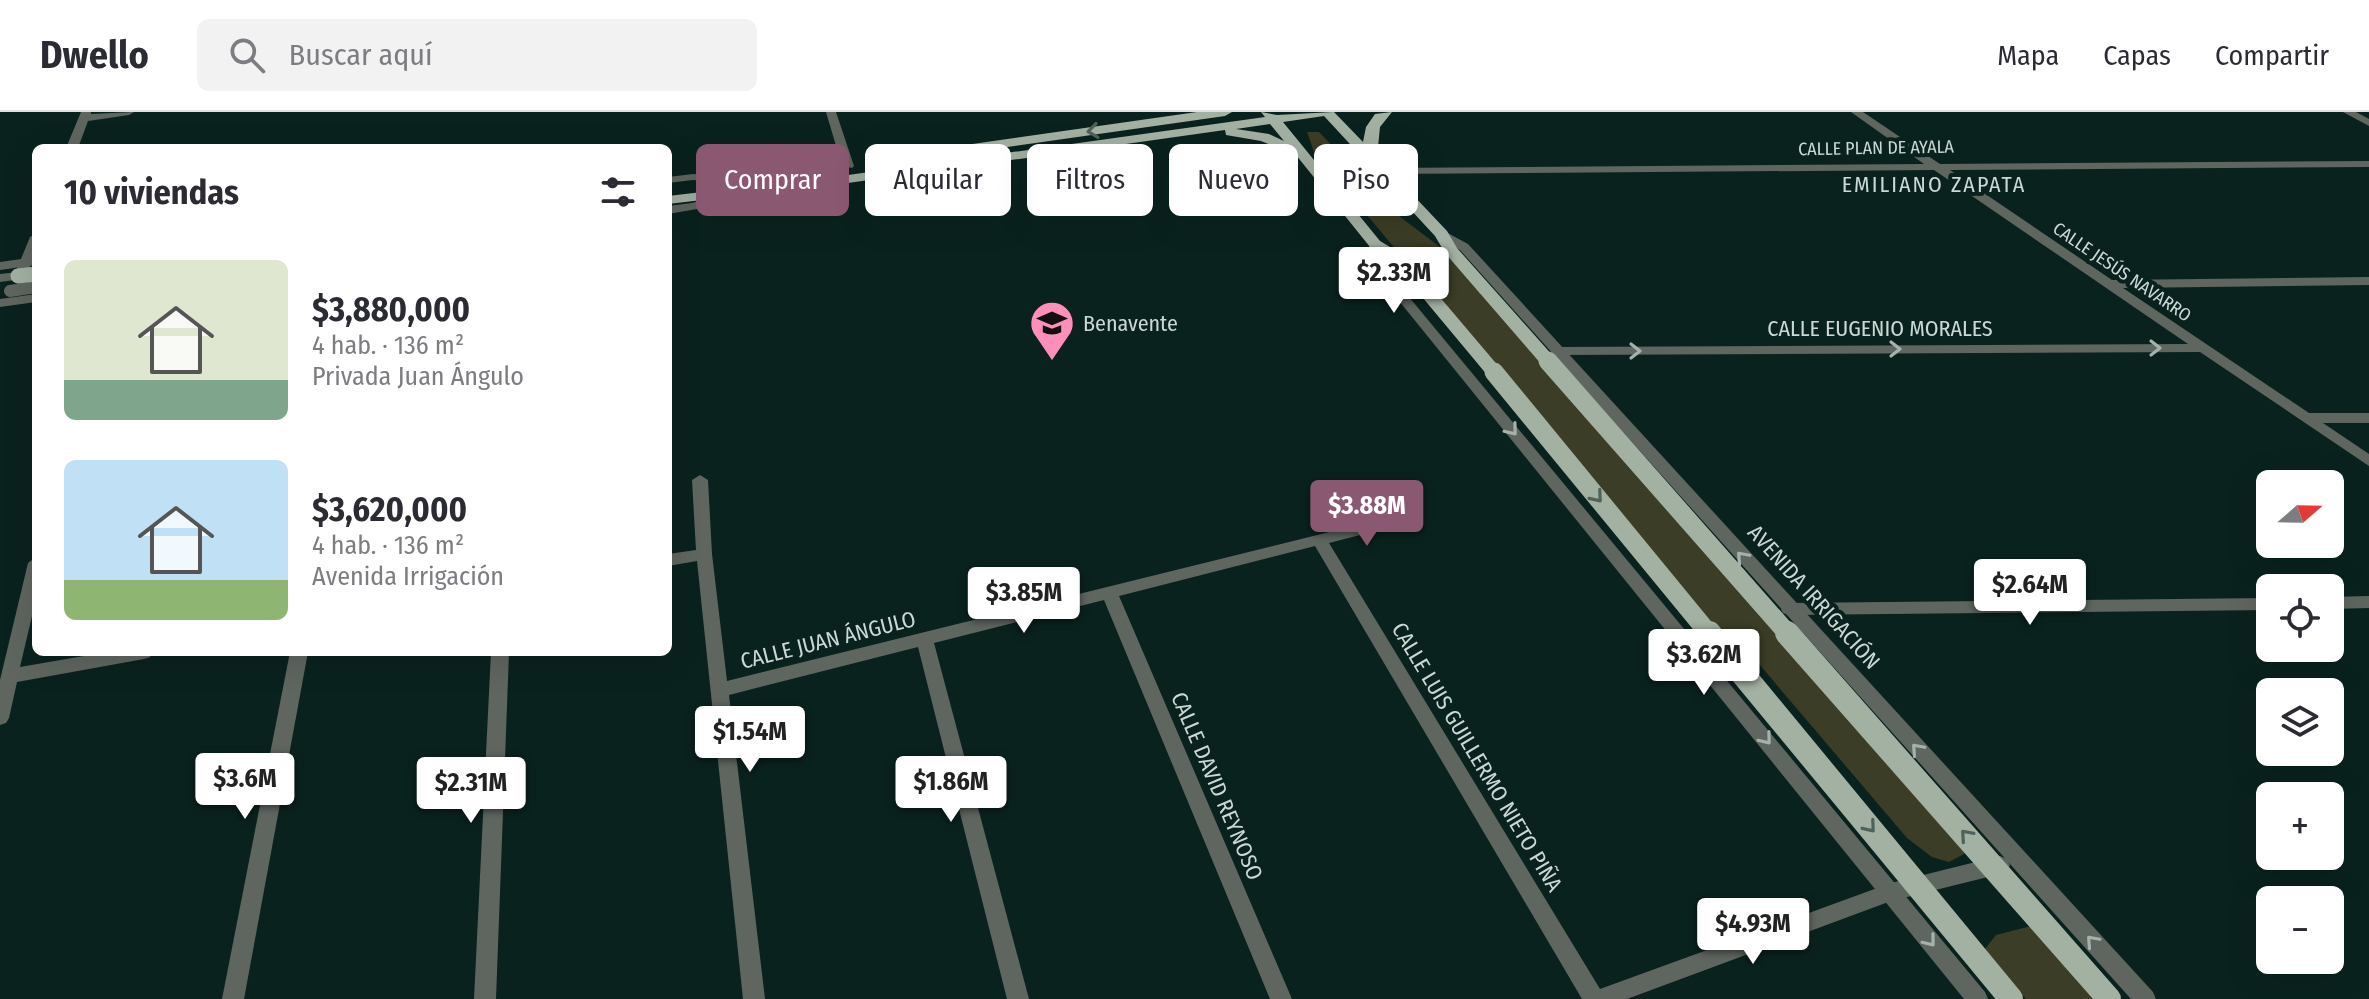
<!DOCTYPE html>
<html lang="es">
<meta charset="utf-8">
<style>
body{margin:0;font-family:"Fira Sans Condensed",sans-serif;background:#f2f2f3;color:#2b2b33;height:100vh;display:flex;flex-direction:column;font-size:30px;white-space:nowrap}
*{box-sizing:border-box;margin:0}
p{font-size:26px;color:#7c7c81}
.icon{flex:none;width:44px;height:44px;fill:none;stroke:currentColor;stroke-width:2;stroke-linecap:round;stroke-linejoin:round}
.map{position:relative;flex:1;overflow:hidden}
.drawer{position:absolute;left:32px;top:32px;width:640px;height:512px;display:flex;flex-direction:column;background:#fff;border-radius:12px;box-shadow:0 8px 32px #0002}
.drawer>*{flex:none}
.banner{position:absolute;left:696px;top:32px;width:760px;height:72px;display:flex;gap:16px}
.needle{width:52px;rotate:70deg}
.controls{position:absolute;left:2256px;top:358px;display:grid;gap:16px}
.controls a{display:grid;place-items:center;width:88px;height:88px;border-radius:12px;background:#fff;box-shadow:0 8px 32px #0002;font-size:40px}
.price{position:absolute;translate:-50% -68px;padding:0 18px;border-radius:8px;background:#fff;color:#222;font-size:26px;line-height:52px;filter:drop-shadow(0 2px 4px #0008)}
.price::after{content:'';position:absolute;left:50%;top:48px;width:24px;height:18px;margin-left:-12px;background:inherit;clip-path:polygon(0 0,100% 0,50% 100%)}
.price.selected{background:#8a5870;color:#fff}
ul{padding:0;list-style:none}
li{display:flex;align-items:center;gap:24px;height:200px;padding:0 32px}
li span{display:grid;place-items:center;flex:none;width:224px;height:160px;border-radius:12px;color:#555}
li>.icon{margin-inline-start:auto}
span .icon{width:96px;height:96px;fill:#fffc;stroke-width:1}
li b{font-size:34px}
h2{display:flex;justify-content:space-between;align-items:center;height:96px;padding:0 32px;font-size:34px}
.pill{padding:0 28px;border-radius:12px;background:#fff;box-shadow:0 8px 32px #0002;font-size:28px;line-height:72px}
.pill.selected{background:#8a5870;color:#fff}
header{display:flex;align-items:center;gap:48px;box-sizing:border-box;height:112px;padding:0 40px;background:#fff;border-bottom:2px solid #e1e1e2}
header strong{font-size:38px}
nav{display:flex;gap:44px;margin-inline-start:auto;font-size:28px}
.search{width:560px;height:72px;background:#f2f2f3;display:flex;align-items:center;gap:20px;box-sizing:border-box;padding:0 28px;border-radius:12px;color:#7c7c81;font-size:30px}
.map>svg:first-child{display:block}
</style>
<header>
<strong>Dwello</strong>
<div class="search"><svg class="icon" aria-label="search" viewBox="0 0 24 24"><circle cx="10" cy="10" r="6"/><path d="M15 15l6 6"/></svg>Buscar aquí</div>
<nav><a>Mapa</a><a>Capas</a><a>Compartir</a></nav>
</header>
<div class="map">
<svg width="2369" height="887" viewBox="0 0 2369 887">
<rect width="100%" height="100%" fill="#0a221e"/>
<!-- green -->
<g fill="#3b3d26">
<path d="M 1307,20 L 1319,20 L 1399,104 L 1444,138 L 1967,732 L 1964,742 L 1949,750 L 1932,745 L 1907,726 L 1753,545 L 1702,502 L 1314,40 Z"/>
<path d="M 2039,812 L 2101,887 L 2026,887 L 1985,837 L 1996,823 Z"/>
</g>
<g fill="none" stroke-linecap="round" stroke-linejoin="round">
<!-- minor -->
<g fill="#5f6660" fill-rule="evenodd">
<path d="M 81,0 L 91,0 L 91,2 L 134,0 L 129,3 L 88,9 L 78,36 L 66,36 Z"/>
<path d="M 826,0 L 836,0 L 854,54 L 852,56 L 842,54 Z"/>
<path d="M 1851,0 L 1863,0 L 1940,52 L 2369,49 L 2369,55 L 1950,58 L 2112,168 L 2369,165 L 2369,173 L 2123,176 L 2309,301 L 2369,301 L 2369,311 L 2323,311 L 2369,342 L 2369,354 L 2200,240 L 1557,243 L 1550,239 L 1557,235 L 2188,232 L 1934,58 L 1382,62 L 1376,59 L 1382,56 L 1924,52 Z"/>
<path d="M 2343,0 L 2356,0 L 2369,7 L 2369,14 Z"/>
<path d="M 36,121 L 36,140 L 26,164 L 24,167 L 16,167 L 14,164 L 30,125 Z"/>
<path d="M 700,363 L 708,368 L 712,442 L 727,569 L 1406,401 L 1411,402 L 1414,406 L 1411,410 L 1329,431 L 1600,877 L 1891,771 L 2000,744 L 2007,747 L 2010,753 L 2007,759 L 2000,762 L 1891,789 L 1627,887 L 1582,887 L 1315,434 L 1119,484 L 1292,887 L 1270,887 L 1104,488 L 934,531 L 1029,887 L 1007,887 L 918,535 L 729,583 L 765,887 L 743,887 L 697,449 L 668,454 L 668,442 L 696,438 L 692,368 Z"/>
<path d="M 36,445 L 36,487 L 20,555 L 107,540 L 153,540 L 150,545 L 144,547 L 17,570 L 9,606 L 6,611 L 0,613 L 0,568 L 28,451 Z"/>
<path d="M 2369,484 L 2369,496 L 2330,497 L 2330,485 Z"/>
<path d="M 2270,486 L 2270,498 L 1789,503 L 1783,501 L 1781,497 L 1783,493 L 1789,491 Z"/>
<path d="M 290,540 L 308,540 L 244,887 L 222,887 Z"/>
<path d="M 491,540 L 509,540 L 496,887 L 474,887 Z"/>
</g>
<!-- tertiary -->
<g fill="#5f6660" fill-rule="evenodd">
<path d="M 693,62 L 740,66 L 746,69 L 740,72 L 693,68 L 668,71 L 668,65 Z"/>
<path d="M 740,77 L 744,78 L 744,82 L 697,97 L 668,102 L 668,94 L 692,91 Z"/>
<path d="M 1442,118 L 1468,132 L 2153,880 L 2156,887 L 2131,887 L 1460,138 L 1438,125 L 1436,122 Z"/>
<path d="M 1375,128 L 1381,132 L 1380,150 L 1985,880 L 1988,887 L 1964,887 L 1370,153 L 1369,132 Z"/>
<path d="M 36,145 L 36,153 L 0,158 L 0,150 Z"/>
<path d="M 18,160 L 24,164 L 22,167 L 0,170 L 0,162 Z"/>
<path d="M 36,182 L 36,190 L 0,195 L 0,187 Z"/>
</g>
<!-- primary -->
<g fill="#a3b1a3" fill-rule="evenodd">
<path d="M 1197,0 L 1232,0 L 1225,4 L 881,53 L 874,49 L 881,45 Z"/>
<path d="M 1261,0 L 1277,3 L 1334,0 L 1363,30 L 1366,15 L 1375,2 L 1392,0 L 1380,15 L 1377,45 L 1447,119 L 1457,136 L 1554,245 L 1557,249 L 1554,253 L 1542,253 L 1445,141 L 1435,124 L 1324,4 L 1283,10 L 1380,129 L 1405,144 L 1500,256 L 1503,260 L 1500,264 L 1488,264 L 1393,150 L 1370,135 L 1296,43 L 1261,29 L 1226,23 L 1225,18 L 848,71 L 668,92 L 668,84 L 848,63 L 1265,5 ZM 1270,12 L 1284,29 L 1269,22 L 1236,17 Z"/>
</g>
<!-- tertiary-bridge -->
<path stroke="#5f6660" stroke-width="12" d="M 10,179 L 36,175"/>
<!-- primary-bridge-far2 -->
<path stroke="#a3b1a3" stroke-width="15" d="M 18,164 L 36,162"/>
<!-- primary-bridge-far1 -->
<g stroke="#a3b1a3" stroke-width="19">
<path d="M 1548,249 L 1789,523"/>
<path d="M 1494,260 L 1710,523"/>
</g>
<!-- primary-bridge -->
<g stroke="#a3b1a3" stroke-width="24">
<path d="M 1709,521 L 2011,887"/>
<path d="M 1787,521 L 2109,887"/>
</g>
</g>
<!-- one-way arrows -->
<defs><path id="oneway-chevron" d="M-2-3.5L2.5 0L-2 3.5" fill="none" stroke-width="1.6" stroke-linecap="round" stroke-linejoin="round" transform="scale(2)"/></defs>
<g stroke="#4f625a">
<use href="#oneway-chevron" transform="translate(1093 19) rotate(172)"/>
<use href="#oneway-chevron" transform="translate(1597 385) rotate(50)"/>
<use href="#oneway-chevron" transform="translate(1870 715) rotate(50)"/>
<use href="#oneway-chevron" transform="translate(1966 723) rotate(-131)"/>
</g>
<g stroke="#a5b1ad">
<use href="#oneway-chevron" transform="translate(2155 236)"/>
<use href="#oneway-chevron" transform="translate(1895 237)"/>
<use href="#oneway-chevron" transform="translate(1635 239)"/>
<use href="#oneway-chevron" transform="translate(1512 318) rotate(51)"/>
<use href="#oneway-chevron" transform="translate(1742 445) rotate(-132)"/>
<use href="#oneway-chevron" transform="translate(1766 627) rotate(51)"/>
<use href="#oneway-chevron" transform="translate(1917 637) rotate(-132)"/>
<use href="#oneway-chevron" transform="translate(1930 829) rotate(51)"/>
<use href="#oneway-chevron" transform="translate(2092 829) rotate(-132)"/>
</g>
<!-- icons -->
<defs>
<g id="university-pin" transform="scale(2.3)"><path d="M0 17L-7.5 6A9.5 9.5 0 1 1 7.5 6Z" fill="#ff8eba" stroke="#0a221e"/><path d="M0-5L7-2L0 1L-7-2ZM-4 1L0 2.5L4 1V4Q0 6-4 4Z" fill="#111"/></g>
</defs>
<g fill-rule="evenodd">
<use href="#university-pin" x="1052" y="211"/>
</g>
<g text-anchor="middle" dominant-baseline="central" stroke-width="8" stroke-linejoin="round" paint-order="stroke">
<!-- far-street labels -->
<g font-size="18" fill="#cbd9d6" stroke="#0a221e">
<text transform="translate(1876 36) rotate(-1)">CALLE PLAN DE AYALA</text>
<text transform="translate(2122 160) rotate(34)">CALLE JESÚS NAVARRO</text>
</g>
<!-- far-quarter labels -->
<g font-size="22" letter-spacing="2" fill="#cbd9d6" stroke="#0a221e">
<text x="1934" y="72">EMILIANO ZAPATA</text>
</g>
<!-- poi labels -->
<g font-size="22" fill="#cbd9d6" stroke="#0a221e" text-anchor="start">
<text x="1083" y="211">Benavente</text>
</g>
<!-- street labels -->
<g font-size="22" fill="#cbd9d6" stroke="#0a221e">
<text x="1880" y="216">CALLE EUGENIO MORALES</text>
<text transform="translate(1814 485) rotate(48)">AVENIDA IRRIGACIÓN</text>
<text transform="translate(828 528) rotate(-14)">CALLE JUAN ÁNGULO</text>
<text transform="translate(1477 645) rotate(59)">CALLE LUIS GUILLERMO NIETO PIÑA</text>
<text transform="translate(1217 674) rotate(67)">CALLE DAVID REYNOSO</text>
</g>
</g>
</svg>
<div class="controls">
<a><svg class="needle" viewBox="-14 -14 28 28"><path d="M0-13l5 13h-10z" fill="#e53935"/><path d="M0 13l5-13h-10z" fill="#7c7c81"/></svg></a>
<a><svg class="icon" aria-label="locate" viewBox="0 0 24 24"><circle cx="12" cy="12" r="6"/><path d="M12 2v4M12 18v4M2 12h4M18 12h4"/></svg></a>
<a><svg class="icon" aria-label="layers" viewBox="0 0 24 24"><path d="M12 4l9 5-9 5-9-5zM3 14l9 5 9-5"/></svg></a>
<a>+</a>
<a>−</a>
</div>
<b class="price" style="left:1394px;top:203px">$2.33M</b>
<b class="price selected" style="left:1367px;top:436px">$3.88M</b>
<b class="price" style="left:2030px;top:515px">$2.64M</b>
<b class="price" style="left:1024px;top:523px">$3.85M</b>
<b class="price" style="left:1704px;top:585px">$3.62M</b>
<b class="price" style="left:750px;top:662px">$1.54M</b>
<b class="price" style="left:245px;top:709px">$3.6M</b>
<b class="price" style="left:951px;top:712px">$1.86M</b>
<b class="price" style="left:471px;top:713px">$2.31M</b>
<b class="price" style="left:1753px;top:854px">$4.93M</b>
<div class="banner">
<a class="pill selected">Comprar</a>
<a class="pill">Alquilar</a>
<a class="pill">Filtros</a>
<a class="pill">Nuevo</a>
<a class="pill">Piso</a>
</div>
<section class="drawer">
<h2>10 viviendas<svg class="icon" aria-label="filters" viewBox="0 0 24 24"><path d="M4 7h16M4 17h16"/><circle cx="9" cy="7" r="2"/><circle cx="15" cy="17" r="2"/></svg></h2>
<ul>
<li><span style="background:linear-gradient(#dfe7d0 75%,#7fa58c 0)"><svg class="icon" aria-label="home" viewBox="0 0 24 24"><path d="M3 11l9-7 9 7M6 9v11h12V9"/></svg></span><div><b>$3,880,000</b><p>4 hab. · 136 m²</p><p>Privada Juan Ángulo</p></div></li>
<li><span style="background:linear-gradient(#bfe0f5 75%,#8fb573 0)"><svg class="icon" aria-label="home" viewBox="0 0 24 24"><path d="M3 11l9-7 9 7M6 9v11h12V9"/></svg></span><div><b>$3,620,000</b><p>4 hab. · 136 m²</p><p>Avenida Irrigación</p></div></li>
</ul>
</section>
</div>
